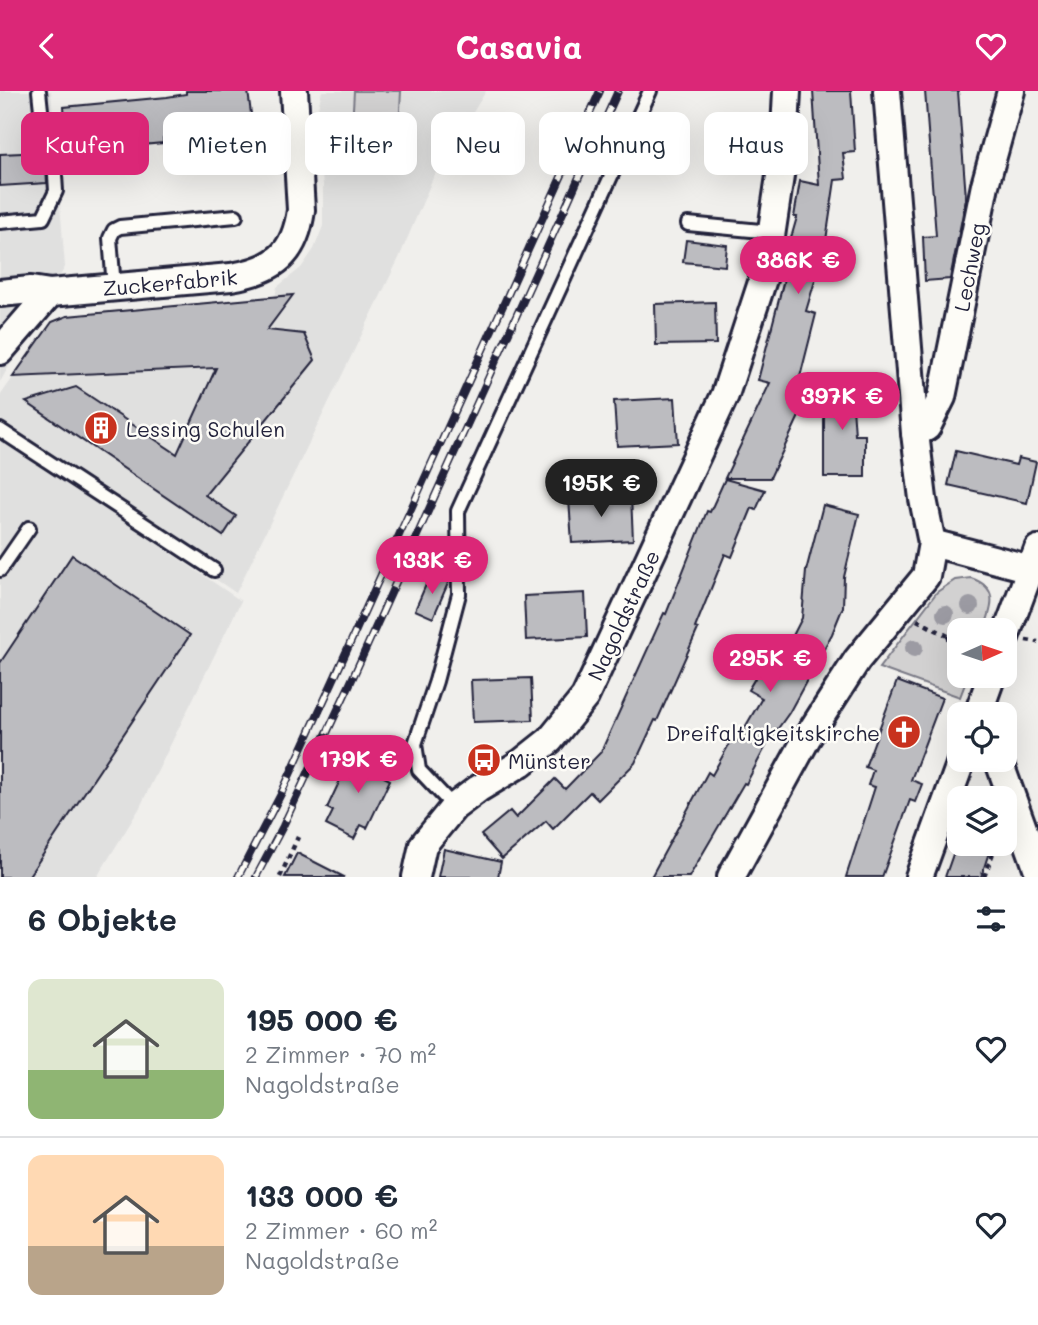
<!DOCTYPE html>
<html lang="de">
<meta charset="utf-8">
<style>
body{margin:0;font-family:Mali,sans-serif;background:#f2f2f3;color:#1f2937;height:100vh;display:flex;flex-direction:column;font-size:26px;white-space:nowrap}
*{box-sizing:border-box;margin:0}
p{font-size:23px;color:#747a83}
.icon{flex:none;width:38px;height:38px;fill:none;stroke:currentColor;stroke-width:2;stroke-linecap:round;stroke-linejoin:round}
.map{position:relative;height:786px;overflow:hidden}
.details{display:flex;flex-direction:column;background:#fff;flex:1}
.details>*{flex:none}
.guide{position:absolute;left:21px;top:21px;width:998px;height:63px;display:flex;gap:14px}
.needle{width:46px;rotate:87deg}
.tools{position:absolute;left:947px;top:527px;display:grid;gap:14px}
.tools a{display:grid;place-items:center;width:70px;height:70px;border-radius:14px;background:#fff;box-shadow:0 7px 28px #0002;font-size:35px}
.price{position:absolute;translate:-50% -60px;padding:0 16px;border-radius:24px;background:#db2777;color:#fff;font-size:23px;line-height:46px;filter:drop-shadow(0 2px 4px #0008)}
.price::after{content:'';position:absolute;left:50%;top:42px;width:21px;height:16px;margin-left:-10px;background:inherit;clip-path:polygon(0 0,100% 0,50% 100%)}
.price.active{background:#222;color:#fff}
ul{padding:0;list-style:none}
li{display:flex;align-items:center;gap:21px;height:175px;padding:0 28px}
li+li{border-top:2px solid #e0e1e3}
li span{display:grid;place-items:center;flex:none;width:196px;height:140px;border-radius:14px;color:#555}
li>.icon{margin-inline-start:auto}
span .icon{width:84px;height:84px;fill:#fffc;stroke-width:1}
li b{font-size:30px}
h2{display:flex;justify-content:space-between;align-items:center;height:84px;padding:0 28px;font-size:30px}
.tag{padding:0 24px;border-radius:14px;background:#fff;box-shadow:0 7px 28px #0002;font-size:24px;line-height:63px}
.tag.active{background:#db2777;color:#fff}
header{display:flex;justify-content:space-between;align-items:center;height:91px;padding:0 28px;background:#db2777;color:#fff;font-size:32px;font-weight:800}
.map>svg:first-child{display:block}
</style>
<header><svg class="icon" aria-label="back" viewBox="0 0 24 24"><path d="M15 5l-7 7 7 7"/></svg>Casavia<svg class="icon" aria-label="heart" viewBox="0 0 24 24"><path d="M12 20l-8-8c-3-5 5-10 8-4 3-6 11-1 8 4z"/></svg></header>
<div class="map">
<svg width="1038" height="786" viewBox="0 0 1038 786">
<rect width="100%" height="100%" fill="#f0efec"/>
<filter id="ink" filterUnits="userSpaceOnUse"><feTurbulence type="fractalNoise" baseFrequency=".0143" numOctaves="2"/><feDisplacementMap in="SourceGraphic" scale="14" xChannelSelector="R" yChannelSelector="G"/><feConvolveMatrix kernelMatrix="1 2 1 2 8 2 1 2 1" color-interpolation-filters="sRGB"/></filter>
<g filter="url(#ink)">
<!-- built -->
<g fill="#e0e0df">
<path d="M 0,0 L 51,0 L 65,176 L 0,291 Z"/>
<path d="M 322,0 L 486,0 L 433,87 L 399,167 L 236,502 L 0,343 L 0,305 L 52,231 L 67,225 L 275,206 L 277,196 L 301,177 L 314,158 L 323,135 L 323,93 L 317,33 L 318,17 Z"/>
<path d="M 0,346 L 241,510 L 139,718 L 97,786 L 0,786 Z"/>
</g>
<!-- green -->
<g fill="#d2d1d1" stroke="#7a7a86" stroke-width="2">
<path d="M 354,0 L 401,0 L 398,55 L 351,54 Z"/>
<path d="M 971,487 C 1000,497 992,515 984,539 L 959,539 L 959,584 L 968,585 L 960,606 L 879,577 L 937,501 L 955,489 Z"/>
</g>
<!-- building -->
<g fill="#bcbcc0" stroke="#22223b" stroke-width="2">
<path d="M 186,0 L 248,0 L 253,38 L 163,47 L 163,52 L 68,61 L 64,16 L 167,6 L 186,3 Z"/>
<path d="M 813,0 L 851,0 L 855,61 L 843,62 L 846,88 L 835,89 L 825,156 L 806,220 L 816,223 L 799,290 L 816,289 L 770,387 L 725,387 L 770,292 L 758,289 L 786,181 L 782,179 L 797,126 L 794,126 L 800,90 L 819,94 Z"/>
<path d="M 925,0 L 958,0 L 966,107 L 950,188 L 925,190 L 923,146 L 936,145 Z"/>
<path d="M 45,61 L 47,92 L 0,95 L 0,63 Z"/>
<path d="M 686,149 L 727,154 L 725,175 L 683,171 Z"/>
<path d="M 293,204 L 267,239 L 304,243 L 315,269 L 205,404 L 236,425 L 223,445 L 26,311 L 76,296 L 177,363 L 216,277 L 13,286 L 52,231 L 67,225 Z"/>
<path d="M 715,211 L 716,253 L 656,254 L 655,213 Z"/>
<path d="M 851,287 L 855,344 L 865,344 L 865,386 L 824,386 L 824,288 Z"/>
<path d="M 675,307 L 678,352 L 617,355 L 614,310 Z"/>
<path d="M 956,360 L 1016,374 L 1018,367 L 1036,371 L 1027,412 L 948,394 Z"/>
<path d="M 725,388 L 765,399 L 756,419 L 752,417 L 732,466 L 725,463 L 695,537 L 698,538 L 657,630 L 655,629 L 635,672 L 598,709 L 590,701 L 553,738 L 546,730 L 502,768 L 481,744 L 510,720 L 516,727 L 555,688 L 565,698 L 601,661 L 664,522 L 666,523 L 707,420 L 710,421 Z"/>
<path d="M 631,405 L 633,449 L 572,452 L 569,408 Z"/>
<path d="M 823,414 L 859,423 L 844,486 L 843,516 L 832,543 L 789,622 L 767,653 L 746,693 L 744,692 L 689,786 L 651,786 L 708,681 L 712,684 L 732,648 L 737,650 L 762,607 L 748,599 L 766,569 L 777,576 L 802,527 L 806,480 Z"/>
<path d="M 72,464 L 190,544 L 28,786 L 0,786 L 0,572 Z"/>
<path d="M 431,482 L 449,490 L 433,527 L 415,519 Z"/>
<path d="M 585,502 L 587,546 L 526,549 L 524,505 Z"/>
<path d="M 531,587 L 533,629 L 473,631 L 471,589 Z"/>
<path d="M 897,590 L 942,607 L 911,689 L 922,693 L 915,711 L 910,709 L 882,786 L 846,786 L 875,696 L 868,694 L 873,679 L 865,676 Z"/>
<path d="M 362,659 L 390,673 L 384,686 L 390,689 L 367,737 L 361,734 L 354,748 L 326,734 L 333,720 L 327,717 L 349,670 L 356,673 Z"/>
<path d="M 957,752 L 992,752 L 981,786 L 945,786 Z"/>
<path d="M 444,758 L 501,771 L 498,786 L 438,786 Z"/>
<path d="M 297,762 L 344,786 L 285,786 Z"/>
</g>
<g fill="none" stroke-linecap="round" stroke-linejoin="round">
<!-- lane casing -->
<g stroke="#22223b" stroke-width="18">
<g id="lane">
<path d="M 0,131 L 43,127 L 56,100 L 53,53 L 43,38 L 39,0"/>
<path d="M 688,133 L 772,141"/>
<path d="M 114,196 L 110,147 L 114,139 L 120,136 L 236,125"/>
<path d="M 0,339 L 214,479"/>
<path d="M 0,479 L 29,437"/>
<path d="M 454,716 L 419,679 L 415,653 L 436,590 L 459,503 L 458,420 L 650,0"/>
</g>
</g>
<!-- street casing -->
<g stroke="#22223b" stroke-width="32">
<g id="street">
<path d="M 0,202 L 31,199 L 50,202 L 231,186 C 274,179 295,164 301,119 L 294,0"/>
<path d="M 0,260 L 50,202"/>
<path d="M 915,342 L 927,336 L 942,306 L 985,94 L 1011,0"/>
<path d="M 932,452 L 1031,478"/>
<path d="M 1004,549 L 1038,458"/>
<path d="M 978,623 L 992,584"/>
<path d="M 998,668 L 1038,779"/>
<path d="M 416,786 L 423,754 L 454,716 L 478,698 L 521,672 L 550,649 L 585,606 L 725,304 L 766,179 L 784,58 L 787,0"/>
<path d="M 731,786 L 807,647 L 857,569 L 926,485 L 932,452 L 923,408 L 915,342 L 887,0"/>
<path d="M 919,786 L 962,668"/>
</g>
</g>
<!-- path -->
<g stroke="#22223b" stroke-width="4.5" stroke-dasharray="5 5" stroke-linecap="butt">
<path d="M 917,529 L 948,545 L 959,544"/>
<path d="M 948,545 L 959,571"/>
<path d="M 1026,549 L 1038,551"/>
<path d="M 280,786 L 298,746"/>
<path d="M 984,786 L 996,754 L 1001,752"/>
</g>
<!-- lane -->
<use href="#lane" stroke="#fdfcf7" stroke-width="12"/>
<!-- street -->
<use href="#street" stroke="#fdfcf7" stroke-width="26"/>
<!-- rail casing -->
<g stroke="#22223b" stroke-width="8">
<g id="rail">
<path d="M 238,786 L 281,703 L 333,590 L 600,0"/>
<path d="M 256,786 L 283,735 L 349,595 L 618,0"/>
</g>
</g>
<!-- rail -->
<use href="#rail" stroke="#fdfcf7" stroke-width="5" stroke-dasharray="16" stroke-linecap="butt"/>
</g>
<!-- trees -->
<g fill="#9c9ba3">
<circle cx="970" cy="515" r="9"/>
<circle cx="945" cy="523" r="9"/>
<circle cx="914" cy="557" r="9"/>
</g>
</g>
<!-- icons -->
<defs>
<g id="building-disc" transform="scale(1.75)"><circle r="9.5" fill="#c8321e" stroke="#fdfcf7"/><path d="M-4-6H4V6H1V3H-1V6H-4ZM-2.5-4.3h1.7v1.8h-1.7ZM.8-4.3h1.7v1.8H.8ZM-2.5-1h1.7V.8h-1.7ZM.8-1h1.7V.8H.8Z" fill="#fff"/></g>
<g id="church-disc" transform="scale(1.75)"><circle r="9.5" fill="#c8321e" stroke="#fdfcf7"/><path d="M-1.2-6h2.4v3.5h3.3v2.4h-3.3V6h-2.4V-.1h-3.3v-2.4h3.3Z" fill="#fff"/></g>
<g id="bus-disc" transform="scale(1.75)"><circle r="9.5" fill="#c8321e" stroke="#fdfcf7"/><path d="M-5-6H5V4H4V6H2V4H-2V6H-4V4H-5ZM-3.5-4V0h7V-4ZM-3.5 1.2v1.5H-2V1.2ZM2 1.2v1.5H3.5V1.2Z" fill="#fff"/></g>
</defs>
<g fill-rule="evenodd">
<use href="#building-disc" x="101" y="337"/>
<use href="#church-disc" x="904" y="641"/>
<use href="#bus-disc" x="484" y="669"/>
</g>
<g text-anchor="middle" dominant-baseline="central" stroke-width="5" stroke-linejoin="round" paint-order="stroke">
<!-- street labels -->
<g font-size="21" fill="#22223b" stroke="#fdfcf7">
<text transform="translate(969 176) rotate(-79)">Lechweg</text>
<text transform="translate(170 191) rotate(-5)">Zuckerfabrik</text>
<text transform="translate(623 524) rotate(-65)">Nagoldstraße</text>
</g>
<!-- poi labels -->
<g font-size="21" fill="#22223b" stroke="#fdfcf7" text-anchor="start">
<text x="126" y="337">Lessing Schulen</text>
<text x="880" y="641" text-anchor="end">Dreifaltigkeitskirche</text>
<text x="508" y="669">Münster</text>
</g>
</g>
</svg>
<div class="tools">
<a><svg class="needle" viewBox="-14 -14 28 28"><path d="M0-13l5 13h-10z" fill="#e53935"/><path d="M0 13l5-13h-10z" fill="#747a83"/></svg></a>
<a><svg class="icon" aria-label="locate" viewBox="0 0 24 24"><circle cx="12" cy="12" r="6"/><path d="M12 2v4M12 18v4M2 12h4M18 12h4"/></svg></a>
<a><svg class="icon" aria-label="layers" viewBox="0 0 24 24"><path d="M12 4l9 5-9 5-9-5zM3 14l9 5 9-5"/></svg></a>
</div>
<b class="price" style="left:798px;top:205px">386K €</b>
<b class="price" style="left:842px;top:341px">397K €</b>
<b class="price active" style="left:601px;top:428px">195K €</b>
<b class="price" style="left:432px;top:505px">133K €</b>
<b class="price" style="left:770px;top:603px">295K €</b>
<b class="price" style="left:358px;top:704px">179K €</b>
<div class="guide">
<a class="tag active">Kaufen</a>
<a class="tag">Mieten</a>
<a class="tag">Filter</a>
<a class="tag">Neu</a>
<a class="tag">Wohnung</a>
<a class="tag">Haus</a>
</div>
</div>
<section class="details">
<h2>6 Objekte<svg class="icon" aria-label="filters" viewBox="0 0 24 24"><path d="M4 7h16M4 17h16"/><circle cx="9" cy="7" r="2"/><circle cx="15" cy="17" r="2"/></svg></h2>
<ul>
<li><span style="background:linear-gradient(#dfe7d0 65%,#8fb573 0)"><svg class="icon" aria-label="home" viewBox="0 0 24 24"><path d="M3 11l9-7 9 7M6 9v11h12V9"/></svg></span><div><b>195 000 €</b><p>2 Zimmer · 70 m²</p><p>Nagoldstraße</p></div><svg class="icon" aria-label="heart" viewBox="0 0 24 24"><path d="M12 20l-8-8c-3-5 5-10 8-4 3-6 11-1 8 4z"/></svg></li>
<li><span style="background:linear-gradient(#ffd9b3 65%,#b9a48a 0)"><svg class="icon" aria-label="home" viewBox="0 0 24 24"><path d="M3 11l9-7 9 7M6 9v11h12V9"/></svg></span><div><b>133 000 €</b><p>2 Zimmer · 60 m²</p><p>Nagoldstraße</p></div><svg class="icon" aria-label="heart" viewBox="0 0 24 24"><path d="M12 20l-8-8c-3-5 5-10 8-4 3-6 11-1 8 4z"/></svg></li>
</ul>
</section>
